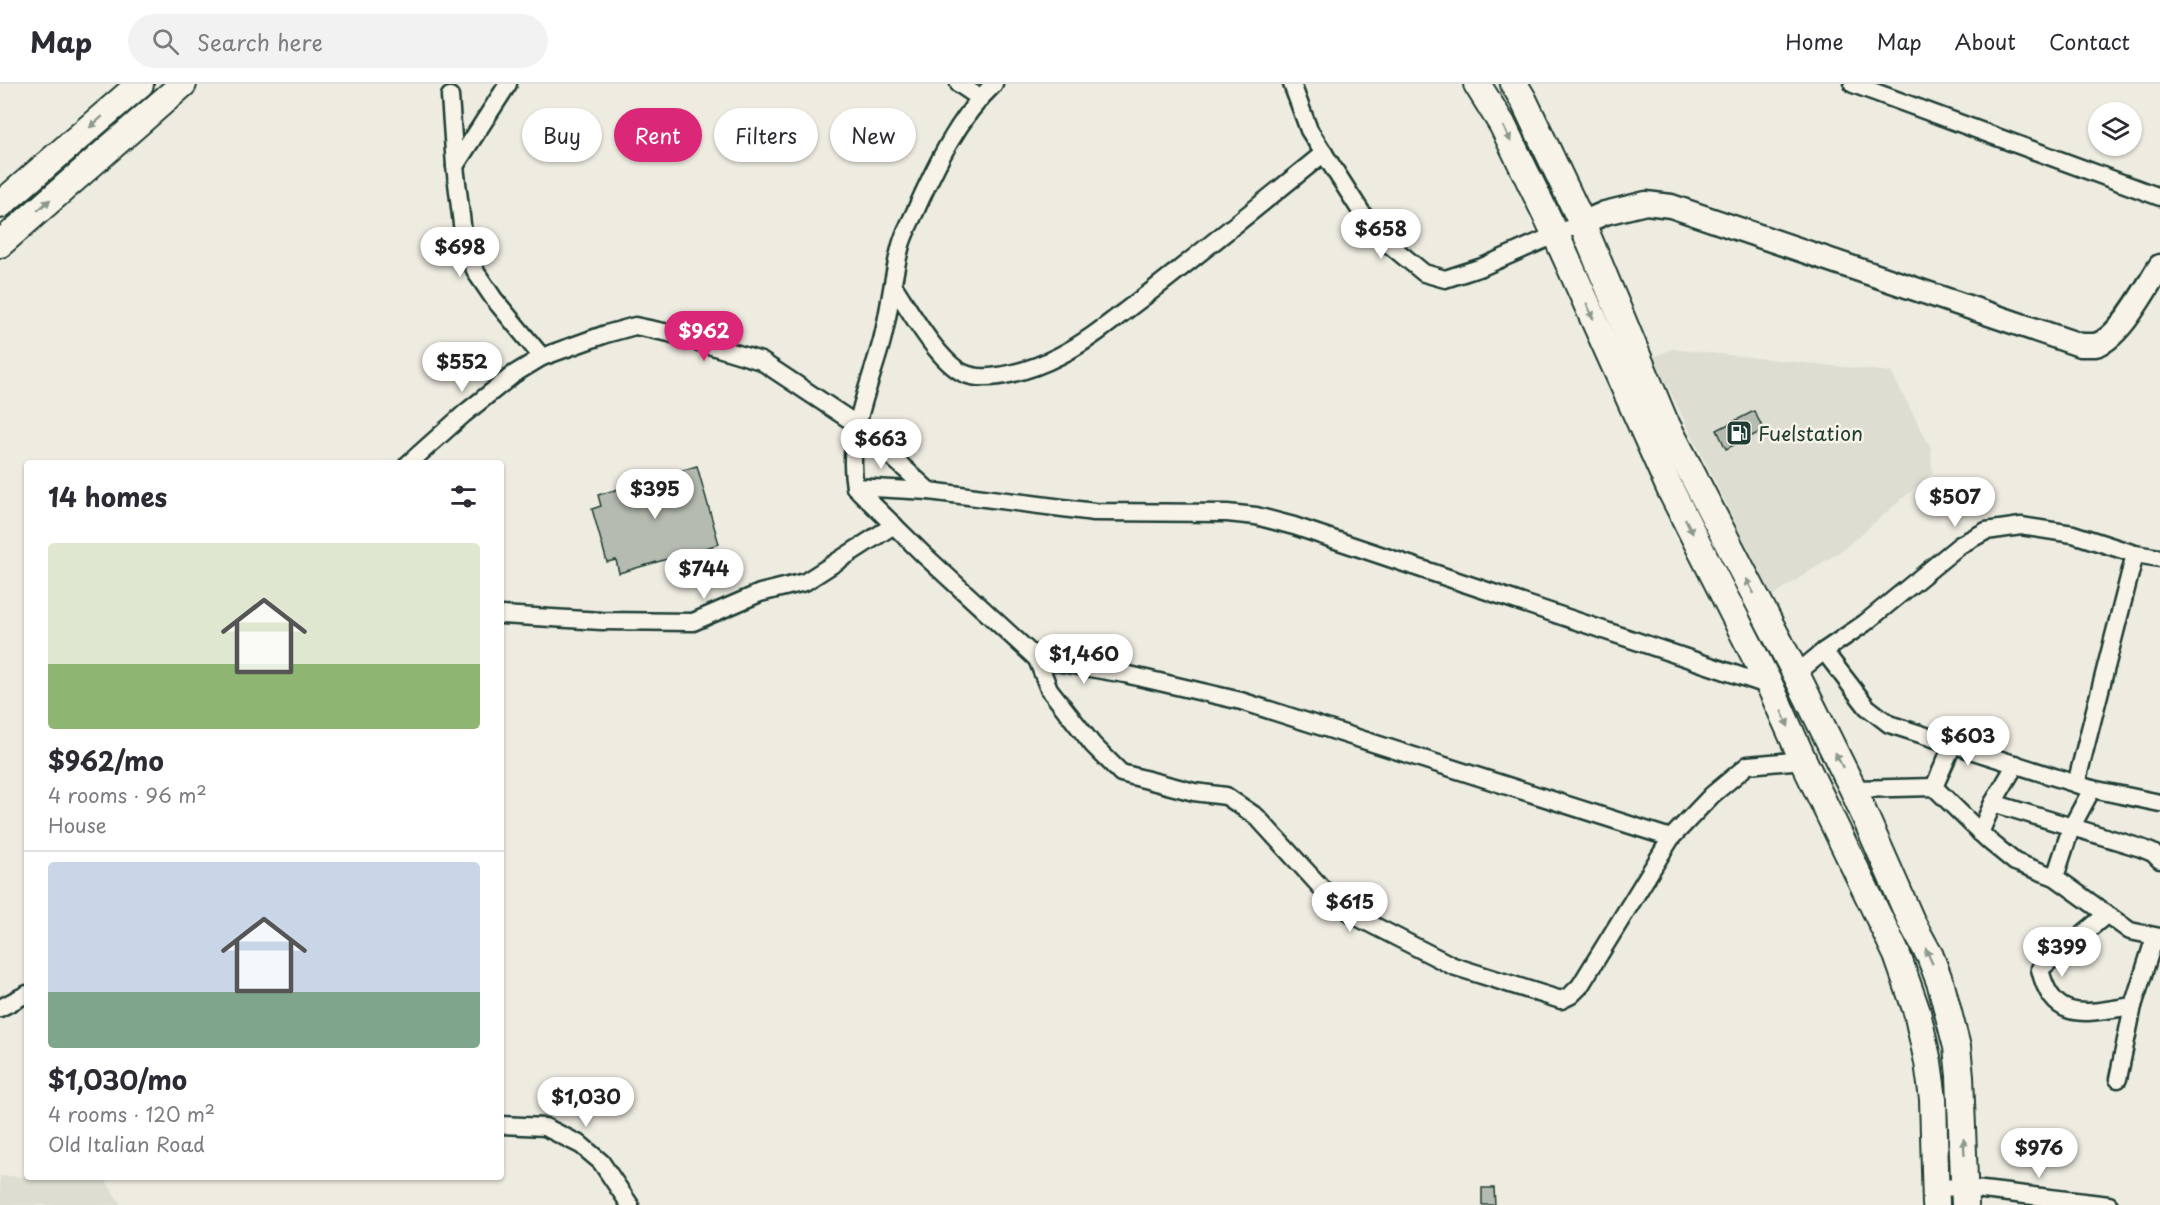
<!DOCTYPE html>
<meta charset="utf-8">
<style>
body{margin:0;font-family:"Playpen Sans",sans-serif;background:#f2f2f3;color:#2b2b33;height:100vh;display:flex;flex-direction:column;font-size:22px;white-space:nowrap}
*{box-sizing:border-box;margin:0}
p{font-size:20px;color:#7c7c81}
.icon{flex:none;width:33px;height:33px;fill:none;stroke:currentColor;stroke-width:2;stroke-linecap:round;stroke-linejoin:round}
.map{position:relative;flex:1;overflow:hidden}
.drawer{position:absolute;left:24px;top:376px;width:480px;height:720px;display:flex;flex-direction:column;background:#fff;border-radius:6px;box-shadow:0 2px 4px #0004}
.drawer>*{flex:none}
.banner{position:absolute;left:522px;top:24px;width:570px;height:54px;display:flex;gap:12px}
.controls{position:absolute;left:2088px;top:18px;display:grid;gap:12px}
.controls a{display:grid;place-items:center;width:54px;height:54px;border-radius:50%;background:#fff;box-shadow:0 2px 4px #0004;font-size:30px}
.price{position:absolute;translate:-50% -51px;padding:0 14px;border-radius:21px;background:#fff;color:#222;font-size:20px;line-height:39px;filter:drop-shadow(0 2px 3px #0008)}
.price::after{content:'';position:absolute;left:50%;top:36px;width:18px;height:14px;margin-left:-9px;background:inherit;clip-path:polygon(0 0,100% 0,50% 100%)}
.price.current{background:#db2777;color:#fff}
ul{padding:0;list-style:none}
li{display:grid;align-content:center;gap:12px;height:318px;padding:0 24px}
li+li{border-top:2px solid #e1e1e2}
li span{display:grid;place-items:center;height:186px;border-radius:6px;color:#555}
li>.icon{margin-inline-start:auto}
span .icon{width:108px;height:108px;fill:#fffc;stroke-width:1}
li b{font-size:26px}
h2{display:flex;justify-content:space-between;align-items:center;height:72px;padding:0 24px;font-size:26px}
.tag{padding:0 21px;border-radius:27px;background:#fff;box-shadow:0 2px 4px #0004;font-size:21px;line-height:54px}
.tag.current{background:#db2777;color:#fff}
header{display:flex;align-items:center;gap:36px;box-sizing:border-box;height:84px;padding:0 30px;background:#fff;border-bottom:2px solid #e1e1e2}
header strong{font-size:28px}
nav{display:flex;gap:33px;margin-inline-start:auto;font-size:21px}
.search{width:420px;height:54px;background:#f2f2f3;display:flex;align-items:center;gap:15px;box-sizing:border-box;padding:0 21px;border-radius:33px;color:#7c7c81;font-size:22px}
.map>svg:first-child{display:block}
</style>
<header>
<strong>Map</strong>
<div class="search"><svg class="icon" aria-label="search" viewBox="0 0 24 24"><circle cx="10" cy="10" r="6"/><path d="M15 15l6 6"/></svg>Search here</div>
<nav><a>Home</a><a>Map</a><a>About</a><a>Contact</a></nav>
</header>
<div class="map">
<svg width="2160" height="1121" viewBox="0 0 2160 1121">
<rect width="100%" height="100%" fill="#eeece1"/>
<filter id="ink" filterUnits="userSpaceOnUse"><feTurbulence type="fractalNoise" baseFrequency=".0167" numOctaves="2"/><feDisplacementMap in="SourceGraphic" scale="12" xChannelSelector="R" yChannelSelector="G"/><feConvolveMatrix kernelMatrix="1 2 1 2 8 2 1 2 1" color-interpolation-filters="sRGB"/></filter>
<g filter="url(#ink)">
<!-- built -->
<g fill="#ddddd2">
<path d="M 1672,265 L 1891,288 L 1931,364 L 1932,389 L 1845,464 L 1772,512 L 1653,273 Z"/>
<path d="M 0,1092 L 105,1095 L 121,1121 L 0,1121 Z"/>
</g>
<!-- building -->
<g fill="#b5bbb0" stroke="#1f3d34" stroke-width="1.5">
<path d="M 1754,327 L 1764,346 L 1726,365 L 1717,346 Z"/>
<path d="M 697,382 L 719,460 L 619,489 L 616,476 L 607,478 L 592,425 L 601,422 L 598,411 Z"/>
<path d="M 1482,1104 L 1494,1104 L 1495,1121 L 1482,1121 Z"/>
</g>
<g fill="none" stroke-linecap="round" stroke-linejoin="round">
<!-- street casing -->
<g stroke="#1f3d34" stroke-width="21">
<g id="street">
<path d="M 959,0 L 980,14"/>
<path d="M 994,0 C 958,34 935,83 915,128 C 910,139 904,150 901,161 C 892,194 890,228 881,260 C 868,307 846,353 855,403 L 923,470 L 1037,575 L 1125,590 L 1241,617 L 1671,754 L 1712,711 L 1748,681 L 1803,676"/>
<path d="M 1292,0 L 1309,46 L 1374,148 L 1424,189 L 1445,195 L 1482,183 L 1582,139"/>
<path d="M 1853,0 L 2160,113"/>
<path d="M 450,12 L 455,82 L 465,165 L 477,190 L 494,215 L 542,273"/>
<path d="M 455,82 L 508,0"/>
<path d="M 893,201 C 909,225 937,276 963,289 C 988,301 1036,284 1059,272 C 1091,256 1120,230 1149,209 C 1208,163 1266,116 1324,69"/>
<path d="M 408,380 L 464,330 L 514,290 L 542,273 L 606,250 L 635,242 L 669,249 L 761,277 L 856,340 L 929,407"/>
<path d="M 855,403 L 929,407 L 1094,428 L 1227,429 L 1256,432 L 1294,442 L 1770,602"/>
<path d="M 501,531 L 602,537 L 693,538 L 760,509 L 805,498 L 894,441"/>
<path d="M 1824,567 L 1867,623 L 1889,640 L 2092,705 L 2160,719"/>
<path d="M 1037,575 L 1049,605 L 1093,661 L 1121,689 L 1194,708 L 1226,712 L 1257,733 L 1329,812 L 1355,832 L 1453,882 L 1561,916 L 1571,911 L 1580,902 L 1671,754"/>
<path d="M 1796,590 L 1824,567 L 1865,539 L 1960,461 L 1986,447 L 2021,442 L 2073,450 L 2135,470 L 2160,474"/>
<path d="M 2076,700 L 2135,470"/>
<path d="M 1934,703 L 1953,660"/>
<path d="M 1853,705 L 1934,703 L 1989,757 L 2015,778 L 2055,793 L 2130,847 L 2160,853"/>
<path d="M 1993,719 L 2141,764 L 2153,769 L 2160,776"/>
<path d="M 1980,749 L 1993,719 L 2016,680"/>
<path d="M 2055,793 L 2071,744 L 2092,705"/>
<path d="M 2106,831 L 2040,885 C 2053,942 2089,928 2133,922"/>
<path d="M 0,924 L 27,910"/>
<path d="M 2118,995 L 2133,922 L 2155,853"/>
<path d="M 501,1041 L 545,1043 L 581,1061 L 601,1078 L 630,1121"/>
<path d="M 1935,1103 L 1966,1104 L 2109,1121"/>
</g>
</g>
<!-- secondary casing -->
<g stroke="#1f3d34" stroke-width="27">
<path id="secondary" d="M 1582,139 L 1605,129 L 1646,119 L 1671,122 L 2080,261 C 2085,261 2090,261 2095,261 C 2119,256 2147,202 2160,182"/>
</g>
<!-- primary casing -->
<g stroke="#1f3d34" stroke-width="30">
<g id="primary">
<path d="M 1477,0 L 1502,40 L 1556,151 L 1671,407 L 1770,602 L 1803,676 L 1897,871 L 1917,928 L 1928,978 L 1933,1015 L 1936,1121"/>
<path d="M 1514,0 L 1523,15 L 1582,139 L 1664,336 L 1796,590 L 1853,705 L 1912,839 L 1930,872 L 1941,901 L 1957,963 L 1960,992 L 1965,1121"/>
<path d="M 0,121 L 140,0"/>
<path d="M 0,160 L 183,0"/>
</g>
</g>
<!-- street -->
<use href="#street" stroke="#f7f3e8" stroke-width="16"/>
<!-- secondary -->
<use href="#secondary" stroke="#f7f3e8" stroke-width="22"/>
<!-- primary -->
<use href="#primary" stroke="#f7f3e8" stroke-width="26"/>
</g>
<!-- one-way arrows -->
<defs><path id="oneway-solid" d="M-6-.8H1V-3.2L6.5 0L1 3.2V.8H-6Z" transform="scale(1.5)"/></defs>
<g fill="#8b988e">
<use href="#oneway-solid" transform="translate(96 38) rotate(139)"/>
<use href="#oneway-solid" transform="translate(1507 50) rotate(64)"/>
<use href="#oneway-solid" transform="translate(44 121) rotate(-41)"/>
<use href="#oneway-solid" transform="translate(1590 227) rotate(66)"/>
<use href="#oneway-solid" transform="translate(1689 442) rotate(63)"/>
<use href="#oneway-solid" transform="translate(1750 502) rotate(-118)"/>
<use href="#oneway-solid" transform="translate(1785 635) rotate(66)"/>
<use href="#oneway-solid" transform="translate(1839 676) rotate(-116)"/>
<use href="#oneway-solid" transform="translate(1929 872) rotate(-114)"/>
<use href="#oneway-solid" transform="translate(1964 1063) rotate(-93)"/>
</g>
</g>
<!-- icons -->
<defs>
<g id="fuel-square" transform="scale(1.35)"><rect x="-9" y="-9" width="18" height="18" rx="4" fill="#1f3d34" stroke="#f7f3e8"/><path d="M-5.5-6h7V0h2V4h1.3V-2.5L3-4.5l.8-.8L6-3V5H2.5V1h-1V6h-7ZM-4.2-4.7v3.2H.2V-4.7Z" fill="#fff"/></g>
</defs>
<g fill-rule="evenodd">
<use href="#fuel-square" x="1739" y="349"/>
</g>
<g text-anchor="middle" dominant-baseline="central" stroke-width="5" stroke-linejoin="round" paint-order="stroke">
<!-- poi labels -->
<g font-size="20" fill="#1f3d34" stroke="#f7f3e8" text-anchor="start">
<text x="1758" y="349">Fuelstation</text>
</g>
</g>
</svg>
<div class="controls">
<a><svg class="icon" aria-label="layers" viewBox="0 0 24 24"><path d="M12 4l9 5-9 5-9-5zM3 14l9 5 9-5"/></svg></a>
</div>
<b class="price" style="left:1381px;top:176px">$658</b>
<b class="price" style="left:460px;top:194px">$698</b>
<b class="price current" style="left:704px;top:278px">$962</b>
<b class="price" style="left:462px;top:309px">$552</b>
<b class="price" style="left:881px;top:386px">$663</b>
<b class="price" style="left:655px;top:436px">$395</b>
<b class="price" style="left:1955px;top:444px">$507</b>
<b class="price" style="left:704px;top:516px">$744</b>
<b class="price" style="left:1084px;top:601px">$1,460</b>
<b class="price" style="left:1968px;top:683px">$603</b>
<b class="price" style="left:1350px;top:849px">$615</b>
<b class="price" style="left:2062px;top:894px">$399</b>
<b class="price" style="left:586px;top:1044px">$1,030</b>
<b class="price" style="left:2039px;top:1095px">$976</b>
<div class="banner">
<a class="tag">Buy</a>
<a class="tag current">Rent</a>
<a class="tag">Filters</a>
<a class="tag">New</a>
</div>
<section class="drawer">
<h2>14 homes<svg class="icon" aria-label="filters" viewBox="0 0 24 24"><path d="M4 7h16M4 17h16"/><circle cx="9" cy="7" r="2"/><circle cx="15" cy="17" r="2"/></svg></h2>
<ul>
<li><span style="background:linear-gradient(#dfe7d0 65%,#8fb573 0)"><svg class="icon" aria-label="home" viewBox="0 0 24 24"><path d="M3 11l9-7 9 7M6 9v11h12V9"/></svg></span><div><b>$962/mo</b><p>4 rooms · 96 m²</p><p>House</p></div></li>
<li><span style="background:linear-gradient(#c9d6e8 70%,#7fa58c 0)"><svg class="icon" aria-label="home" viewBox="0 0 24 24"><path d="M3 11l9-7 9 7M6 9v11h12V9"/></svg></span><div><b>$1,030/mo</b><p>4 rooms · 120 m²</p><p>Old Italian Road</p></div></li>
</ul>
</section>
</div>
